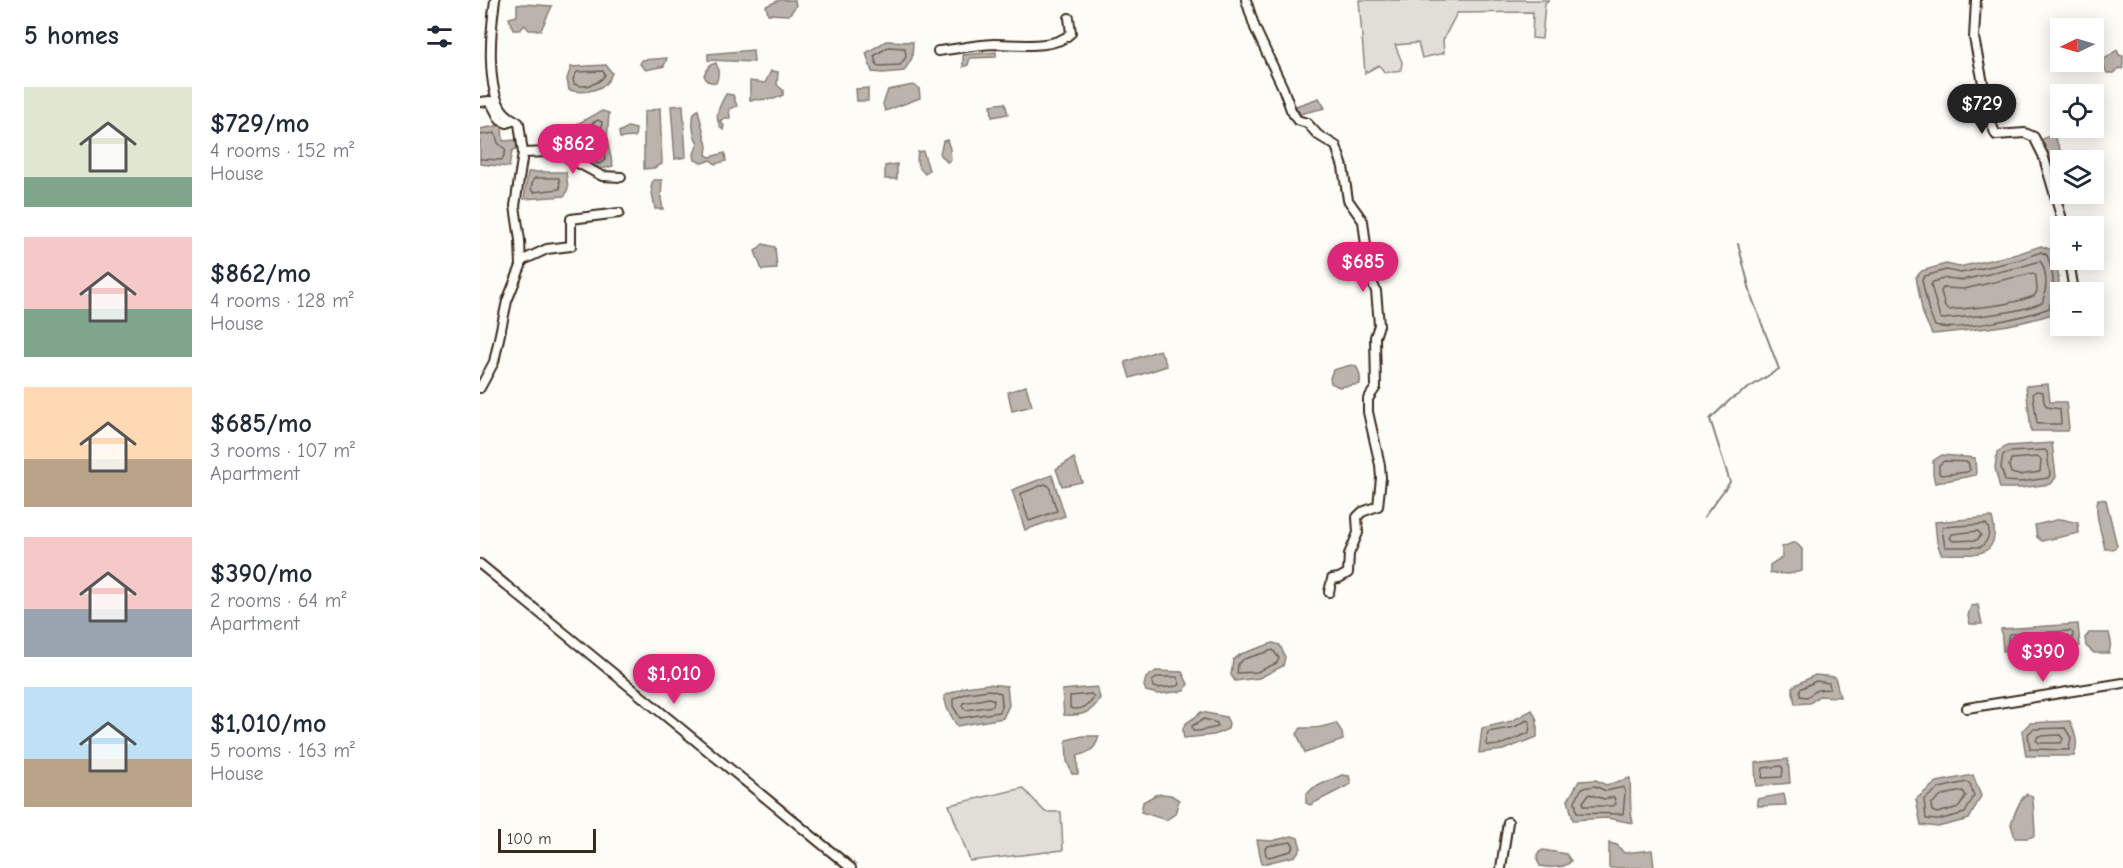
<!DOCTYPE html>
<meta charset="utf-8">
<style>
body{margin:0;font-family:"Comic Neue",sans-serif;background:#f2f2f3;color:#1f2937;height:100vh;display:flex;flex-direction:column;font-size:22px;white-space:nowrap}
*{box-sizing:border-box;margin:0}
p{font-size:20px;color:#747a83}
.icon{flex:none;width:33px;height:33px;fill:none;stroke:currentColor;stroke-width:2;stroke-linecap:round;stroke-linejoin:round}
.map{position:relative;flex:1;overflow:hidden}
.panel{display:flex;flex-direction:column;background:#fff;width:480px}
.panel>*{flex:none}
.needle{width:39px;rotate:265deg}
.controls{position:absolute;left:1570px;top:18px;display:grid;gap:12px}
.controls a{display:grid;place-items:center;width:54px;height:54px;border-radius:0px;background:#fff;box-shadow:0 3px 15px #0003;font-size:30px}
.scale{position:absolute;left:18px;bottom:15px;width:98px;box-sizing:border-box;padding-left:6px;border:3px solid #3b2a1e;border-top:0;font-size:16px;line-height:21px;white-space:nowrap;color:#3b2a1e;-webkit-text-stroke:4px #fdfcf7;paint-order:stroke}
.price{position:absolute;translate:-50% -51px;padding:0 14px;border-radius:21px;background:#db2777;color:#fff;font-size:20px;line-height:39px;filter:drop-shadow(0 2px 3px #0008)}
.price::after{content:'';position:absolute;left:50%;top:36px;width:18px;height:14px;margin-left:-9px;background:inherit;clip-path:polygon(0 0,100% 0,50% 100%)}
.price.active{background:#222;color:#fff}
ul{padding:0;list-style:none}
li{display:flex;align-items:center;gap:18px;height:150px;padding:0 24px}
li span{display:grid;place-items:center;flex:none;width:168px;height:120px;border-radius:0px;color:#555}
li>.icon{margin-inline-start:auto}
span .icon{width:72px;height:72px;fill:#fffc;stroke-width:1}
li b{font-size:26px}
h2{display:flex;justify-content:space-between;align-items:center;height:72px;padding:0 24px;font-size:26px}
main{display:flex;flex:1;min-height:0}
.map>svg:first-child{display:block}
</style>
<main>
<section class="panel">
<h2>5 homes<svg class="icon" aria-label="filters" viewBox="0 0 24 24"><path d="M4 7h16M4 17h16"/><circle cx="9" cy="7" r="2"/><circle cx="15" cy="17" r="2"/></svg></h2>
<ul>
<li><span style="background:linear-gradient(#dfe7d0 75%,#7fa58c 0)"><svg class="icon" aria-label="home" viewBox="0 0 24 24"><path d="M3 11l9-7 9 7M6 9v11h12V9"/></svg></span><div><b>$729/mo</b><p>4 rooms · 152 m²</p><p>House</p></div></li>
<li><span style="background:linear-gradient(#f6c9c9 60%,#7fa58c 0)"><svg class="icon" aria-label="home" viewBox="0 0 24 24"><path d="M3 11l9-7 9 7M6 9v11h12V9"/></svg></span><div><b>$862/mo</b><p>4 rooms · 128 m²</p><p>House</p></div></li>
<li><span style="background:linear-gradient(#ffd9b3 60%,#b9a48a 0)"><svg class="icon" aria-label="home" viewBox="0 0 24 24"><path d="M3 11l9-7 9 7M6 9v11h12V9"/></svg></span><div><b>$685/mo</b><p>3 rooms · 107 m²</p><p>Apartment</p></div></li>
<li><span style="background:linear-gradient(#f6c9c9 60%,#9aa5b1 0)"><svg class="icon" aria-label="home" viewBox="0 0 24 24"><path d="M3 11l9-7 9 7M6 9v11h12V9"/></svg></span><div><b>$390/mo</b><p>2 rooms · 64 m²</p><p>Apartment</p></div></li>
<li><span style="background:linear-gradient(#bfe0f5 60%,#b9a48a 0)"><svg class="icon" aria-label="home" viewBox="0 0 24 24"><path d="M3 11l9-7 9 7M6 9v11h12V9"/></svg></span><div><b>$1,010/mo</b><p>5 rooms · 163 m²</p><p>House</p></div></li>
</ul>
</section>
<div class="map">
<svg width="1643" height="868" viewBox="0 0 1643 868">
<rect width="100%" height="100%" fill="#fdfcf7"/>
<filter id="ink" filterUnits="userSpaceOnUse"><feTurbulence type="fractalNoise" baseFrequency=".0167" numOctaves="2"/><feDisplacementMap in="SourceGraphic" scale="12" xChannelSelector="R" yChannelSelector="G"/><feConvolveMatrix kernelMatrix="1 2 1 2 8 2 1 2 1" color-interpolation-filters="sRGB"/></filter>
<g filter="url(#ink)">
<!-- green -->
<g fill="#e1ded7" stroke="#8e847a" stroke-width="1.5">
<path d="M 879,0 L 1069,0 L 1065,3 L 1062,39 L 1052,38 L 1053,12 L 977,13 L 963,40 L 964,53 L 942,58 L 938,43 L 915,45 L 922,62 L 921,70 L 905,73 L 899,65 L 885,73 Z"/>
<path d="M 543,788 L 565,812 L 581,812 L 583,850 L 490,861 L 469,805 Z"/>
</g>
<!-- water -->
<g fill="#bbb4ad" stroke="#887d74" stroke-width="1.5">
<path d="M 300,0 L 315,0 L 316,6 L 309,15 L 288,14 L 286,6 Z"/>
<path d="M 44,4 L 72,6 L 61,30 L 49,30 L 45,25 L 40,30 L 33,30 L 29,18 L 37,16 L 37,5 Z"/>
<path d="M 406,41 L 433,42 L 432,58 L 424,71 L 403,73 L 392,72 L 386,53 Z"/>
<path d="M 273,50 L 274,62 L 228,60 L 228,54 Z"/>
<path d="M 1637,50 L 1639,55 L 1643,56 L 1643,69 L 1639,68 L 1633,73 L 1627,73 L 1622,61 Z"/>
<path d="M 516,52 L 516,57 L 490,58 L 488,65 L 483,67 L 483,55 Z"/>
<path d="M 187,58 L 184,66 L 166,70 L 160,64 L 162,60 Z"/>
<path d="M 236,63 C 239,69 239,77 236,83 L 227,81 L 224,75 L 230,65 Z"/>
<path d="M 126,65 L 132,73 C 127,91 104,94 89,90 L 87,79 L 91,67 Z"/>
<path d="M 291,71 L 298,72 L 297,85 L 303,90 L 303,95 L 294,99 L 270,100 L 270,81 L 285,83 Z"/>
<path d="M 433,85 L 439,88 L 440,98 L 405,111 L 403,104 L 408,90 Z"/>
<path d="M 388,88 L 388,101 L 377,101 L 376,89 Z"/>
<path d="M 246,94 L 253,95 L 257,106 L 249,109 L 250,118 L 245,118 L 240,121 L 244,126 L 243,130 C 232,118 239,107 246,94 Z"/>
<path d="M 839,98 L 845,108 L 820,114 L 816,106 Z"/>
<path d="M 525,103 L 528,114 L 512,117 L 511,105 Z"/>
<path d="M 203,105 L 206,157 L 195,159 L 191,106 Z"/>
<path d="M 180,108 L 182,164 L 174,168 L 164,169 L 164,112 Z"/>
<path d="M 218,110 L 227,146 L 226,155 L 230,157 L 245,153 L 246,161 L 235,164 L 231,160 L 222,163 L 215,160 L 214,154 L 218,143 C 212,133 212,124 214,113 Z"/>
<path d="M 122,111 L 129,113 L 127,141 L 133,166 L 118,170 L 102,163 L 89,153 L 95,125 Z"/>
<path d="M 22,125 L 23,141 L 37,140 L 39,147 L 32,151 L 29,167 L 0,164 L 0,129 Z"/>
<path d="M 148,127 L 156,129 L 155,137 L 140,138 L 139,132 Z"/>
<path d="M 1573,134 L 1580,149 L 1581,161 L 1572,163 L 1561,140 Z"/>
<path d="M 467,140 L 470,149 L 471,160 L 467,162 L 460,154 L 463,141 Z"/>
<path d="M 443,151 L 449,170 L 445,174 C 437,166 436,163 438,152 Z"/>
<path d="M 417,164 L 417,179 L 405,179 L 405,166 Z"/>
<path d="M 48,172 L 86,172 L 88,188 L 85,196 L 44,199 Z"/>
<path d="M 173,180 L 182,180 L 181,199 L 183,209 L 175,209 L 171,187 Z"/>
<path d="M 283,244 L 295,247 L 297,269 L 282,270 L 275,251 Z"/>
<path d="M 1561,246 L 1572,250 C 1581,274 1580,288 1575,313 C 1534,327 1494,330 1452,334 L 1443,314 L 1436,277 L 1442,271 L 1466,264 L 1479,267 L 1537,254 Z"/>
<path d="M 680,350 L 687,366 L 650,378 L 645,362 Z"/>
<path d="M 871,365 L 876,366 C 880,372 881,377 880,384 L 859,387 L 851,383 L 850,378 L 853,370 Z"/>
<path d="M 1568,384 L 1570,402 L 1586,402 L 1589,428 L 1587,431 L 1551,431 L 1546,386 Z"/>
<path d="M 546,386 L 552,406 L 532,411 L 528,392 Z"/>
<path d="M 1572,443 L 1576,477 L 1571,484 L 1540,488 L 1520,488 L 1515,468 L 1517,452 L 1527,446 Z"/>
<path d="M 1462,455 L 1495,458 L 1496,475 L 1455,483 L 1453,474 L 1453,461 Z"/>
<path d="M 594,458 L 602,482 L 582,486 L 576,469 Z"/>
<path d="M 572,475 L 585,516 L 545,530 L 532,490 Z"/>
<path d="M 1618,499 L 1626,500 L 1637,546 L 1633,549 L 1625,549 C 1622,535 1614,514 1618,499 Z"/>
<path d="M 1512,517 C 1523,561 1492,554 1461,554 L 1457,542 L 1455,522 Z"/>
<path d="M 1581,519 L 1598,523 L 1599,533 L 1562,541 L 1557,537 L 1555,525 Z"/>
<path d="M 1315,542 L 1322,549 L 1322,571 L 1309,574 L 1290,573 L 1290,565 L 1302,557 L 1302,547 Z"/>
<path d="M 1498,605 L 1502,624 L 1490,624 L 1488,616 L 1491,606 Z"/>
<path d="M 1598,624 L 1600,646 L 1523,651 L 1521,629 Z"/>
<path d="M 1609,633 L 1629,633 L 1631,642 L 1629,653 L 1614,653 L 1606,646 L 1605,638 Z"/>
<path d="M 793,643 L 800,645 L 805,657 L 803,666 L 779,678 L 755,681 L 751,675 L 753,660 L 761,654 Z"/>
<path d="M 676,671 L 702,672 L 708,684 L 704,691 L 678,694 L 666,691 L 664,686 L 666,678 Z"/>
<path d="M 1335,675 L 1355,677 L 1360,697 L 1339,696 L 1330,703 L 1315,704 L 1312,687 Z"/>
<path d="M 508,684 L 527,686 L 529,705 L 523,718 L 477,726 L 467,708 L 464,696 L 485,687 Z"/>
<path d="M 617,687 L 620,698 C 613,713 601,716 584,715 L 582,690 Z"/>
<path d="M 1052,710 L 1057,720 L 1057,737 L 1023,750 L 999,753 L 1002,728 L 1032,721 Z"/>
<path d="M 721,712 L 746,717 L 749,723 L 748,729 L 734,735 L 704,738 C 699,720 712,723 721,712 Z"/>
<path d="M 1590,721 C 1595,733 1599,743 1594,756 L 1546,756 L 1542,731 L 1550,723 Z"/>
<path d="M 856,723 L 862,732 L 863,740 L 825,753 L 817,734 L 821,728 C 836,728 841,728 856,723 Z"/>
<path d="M 603,736 L 619,736 C 615,750 610,752 597,756 L 598,774 L 592,774 L 587,761 L 586,740 Z"/>
<path d="M 1308,759 L 1310,783 L 1276,786 L 1275,763 Z"/>
<path d="M 862,775 L 869,776 L 871,784 L 830,805 L 826,803 L 826,795 L 833,788 Z"/>
<path d="M 1493,775 L 1501,796 L 1489,819 L 1458,827 L 1441,825 L 1436,799 L 1457,782 Z"/>
<path d="M 1150,778 C 1151,794 1149,808 1153,823 L 1127,818 L 1093,820 L 1088,800 L 1099,781 L 1116,780 L 1126,785 Z"/>
<path d="M 682,794 L 691,795 L 699,800 L 695,814 L 686,820 L 661,812 L 663,802 L 675,795 Z"/>
<path d="M 1304,794 L 1306,805 L 1278,806 L 1277,799 Z"/>
<path d="M 1547,794 L 1552,796 L 1553,801 L 1555,832 L 1554,836 L 1548,838 L 1535,838 L 1531,824 C 1534,815 1539,799 1547,794 Z"/>
<path d="M 812,836 L 818,838 L 821,848 L 815,856 L 782,864 L 777,840 L 792,841 Z"/>
<path d="M 1129,843 L 1137,845 L 1144,853 L 1172,850 L 1174,868 L 1129,868 Z"/>
<path d="M 1063,850 L 1086,854 L 1091,861 C 1086,868 1071,868 1060,866 L 1057,859 L 1058,853 Z"/>
</g>
<g fill="none" stroke-linecap="round" stroke-linejoin="round">
<!-- shore -->
<g stroke="#6e6157" stroke-width="1.5">
<path d="M 408,47 L 425,48 L 426,57 L 420,65 L 397,66 L 394,56 Z"/>
<path d="M 123,71 L 125,75 C 119,84 104,89 94,84 L 93,79 L 97,72 Z"/>
<path d="M 118,120 L 122,122 L 121,141 L 125,160 L 119,164 L 105,158 L 96,149 L 100,130 Z"/>
<path d="M 0,135 L 15,133 L 18,143 L 26,150 L 22,160 L 0,159"/>
<path d="M 55,178 L 79,178 L 80,189 L 53,192 L 51,189 L 53,180 Z"/>
<path d="M 1561,252 L 1567,255 C 1574,273 1576,291 1569,308 C 1546,317 1477,332 1455,326 L 1449,312 L 1442,280 L 1445,276 L 1466,270 L 1481,273 L 1539,260 Z"/>
<path d="M 1560,261 C 1568,272 1567,290 1562,303 C 1530,315 1496,316 1462,319 L 1460,318 L 1451,285 L 1453,282 L 1466,278 L 1482,280 L 1540,267 Z"/>
<path d="M 1553,273 L 1556,276 L 1557,291 L 1554,296 C 1527,306 1496,308 1468,310 L 1465,307 L 1461,291 L 1463,288 L 1484,289 Z"/>
<path d="M 1556,391 L 1563,392 L 1564,402 L 1567,407 L 1580,409 L 1581,424 L 1557,424 L 1553,394 Z"/>
<path d="M 1565,450 L 1567,452 L 1570,475 L 1568,478 L 1540,482 L 1525,481 L 1521,467 L 1523,455 L 1530,452 Z"/>
<path d="M 1558,457 L 1561,460 L 1560,472 L 1539,475 L 1531,473 L 1529,466 L 1531,459 Z"/>
<path d="M 1464,461 L 1488,462 L 1490,470 L 1487,472 L 1461,475 L 1459,473 L 1459,465 Z"/>
<path d="M 565,484 L 569,486 L 577,511 L 549,521 L 540,494 Z"/>
<path d="M 1506,524 C 1512,531 1508,541 1501,547 L 1465,547 L 1462,530 L 1463,527 Z"/>
<path d="M 1498,531 L 1501,535 L 1497,540 L 1473,541 L 1470,538 L 1472,534 Z"/>
<path d="M 1590,631 L 1593,633 L 1593,638 L 1590,641 L 1531,645 L 1528,642 L 1528,636 L 1530,634 Z"/>
<path d="M 793,650 L 799,658 L 797,663 L 777,672 L 757,673 L 758,664 L 764,659 Z"/>
<path d="M 678,677 L 697,677 L 700,684 L 698,686 L 678,688 L 673,687 L 672,681 Z"/>
<path d="M 1336,681 L 1349,683 L 1350,689 L 1337,690 L 1327,697 L 1320,696 L 1320,689 Z"/>
<path d="M 509,690 L 521,693 L 522,704 L 519,712 L 480,718 L 473,706 L 473,699 L 487,693 Z"/>
<path d="M 611,694 L 614,697 C 610,706 599,711 590,708 L 590,696 Z"/>
<path d="M 509,698 L 514,700 L 513,706 L 486,710 L 482,706 L 483,703 Z"/>
<path d="M 724,719 L 737,723 L 738,727 L 719,731 L 713,731 L 712,726 Z"/>
<path d="M 1047,720 L 1050,723 L 1049,733 C 1036,737 1019,749 1006,745 L 1008,732 L 1035,727 Z"/>
<path d="M 1585,728 L 1591,738 L 1589,750 L 1550,749 L 1548,734 L 1553,729 Z"/>
<path d="M 1580,735 L 1583,739 L 1581,743 L 1559,743 L 1556,740 L 1558,736 Z"/>
<path d="M 1301,766 L 1303,769 L 1302,777 L 1282,778 L 1283,768 Z"/>
<path d="M 1487,782 L 1490,784 L 1494,796 L 1485,813 L 1458,820 L 1446,819 L 1444,800 L 1459,788 Z"/>
<path d="M 1115,786 L 1126,791 L 1144,787 L 1145,793 L 1143,814 L 1097,813 L 1095,801 L 1102,788 Z"/>
<path d="M 1483,791 L 1486,796 L 1479,807 L 1457,813 L 1452,811 L 1451,804 L 1463,795 Z"/>
<path d="M 1109,794 L 1124,799 L 1134,797 L 1136,804 L 1133,806 L 1104,806 L 1103,802 Z"/>
<path d="M 811,842 L 814,846 L 811,851 L 789,857 L 786,855 L 785,849 L 787,846 Z"/>
</g>
<!-- stream -->
<path stroke="#887d74" stroke-width="2" d="M 1224,517 L 1250,482 L 1230,419 L 1251,399 L 1299,369 L 1272,298 L 1258,244"/>
<!-- minor casing -->
<g stroke="#3b2a1e" stroke-width="12">
<g id="minor">
<path d="M 766,0 L 775,28 L 803,88 L 811,110 L 817,120 L 827,123 L 838,135 L 856,146 L 863,167 L 868,200 L 883,221 L 890,277 L 896,291 L 898,313 L 899,325 L 895,337 L 896,387 L 888,399 L 888,412 L 900,465 L 901,478 L 898,506 L 882,512 L 877,517 L 878,533 L 869,554 L 868,573 L 859,578 L 852,579 L 849,592"/>
<path d="M 1496,0 L 1494,38 L 1511,123 L 1516,135 L 1545,133 L 1554,137 L 1563,155 L 1584,226"/>
<path d="M 458,51 C 476,49 495,45 514,44 C 536,44 575,50 591,33 L 589,18"/>
<path d="M 0,102 L 10,101 L 20,120 L 27,123 L 34,120"/>
<path d="M 43,153 L 68,152 L 83,155 L 122,176 L 141,177"/>
<path d="M 1589,260 L 1594,292"/>
<path d="M 41,261 L 67,249 L 91,246 L 91,219 L 139,213"/>
<path d="M 0,388 L 14,362 L 27,301 L 41,266 L 40,240 L 35,206 L 43,153 L 39,123 C 35,120 28,117 24,112 C 5,90 11,28 15,0"/>
<path d="M 0,564 L 371,868"/>
<path d="M 1487,708 L 1643,683"/>
<path d="M 1021,868 L 1028,822"/>
</g>
</g>
<!-- minor -->
<use href="#minor" stroke="#fdfcf7" stroke-width="8"/>
</g>
</g>
</svg>
<div class="controls">
<a><svg class="needle" viewBox="-14 -14 28 28"><path d="M0-13l5 13h-10z" fill="#e53935"/><path d="M0 13l5-13h-10z" fill="#747a83"/></svg></a>
<a><svg class="icon" aria-label="locate" viewBox="0 0 24 24"><circle cx="12" cy="12" r="6"/><path d="M12 2v4M12 18v4M2 12h4M18 12h4"/></svg></a>
<a><svg class="icon" aria-label="layers" viewBox="0 0 24 24"><path d="M12 4l9 5-9 5-9-5zM3 14l9 5 9-5"/></svg></a>
<a>+</a>
<a>−</a>
</div>
<div class="scale">100 m</div>
<b class="price active" style="left:1502px;top:135px">$729</b>
<b class="price" style="left:93px;top:175px">$862</b>
<b class="price" style="left:883px;top:293px">$685</b>
<b class="price" style="left:1563px;top:683px">$390</b>
<b class="price" style="left:194px;top:705px">$1,010</b>
</div>
</main>
